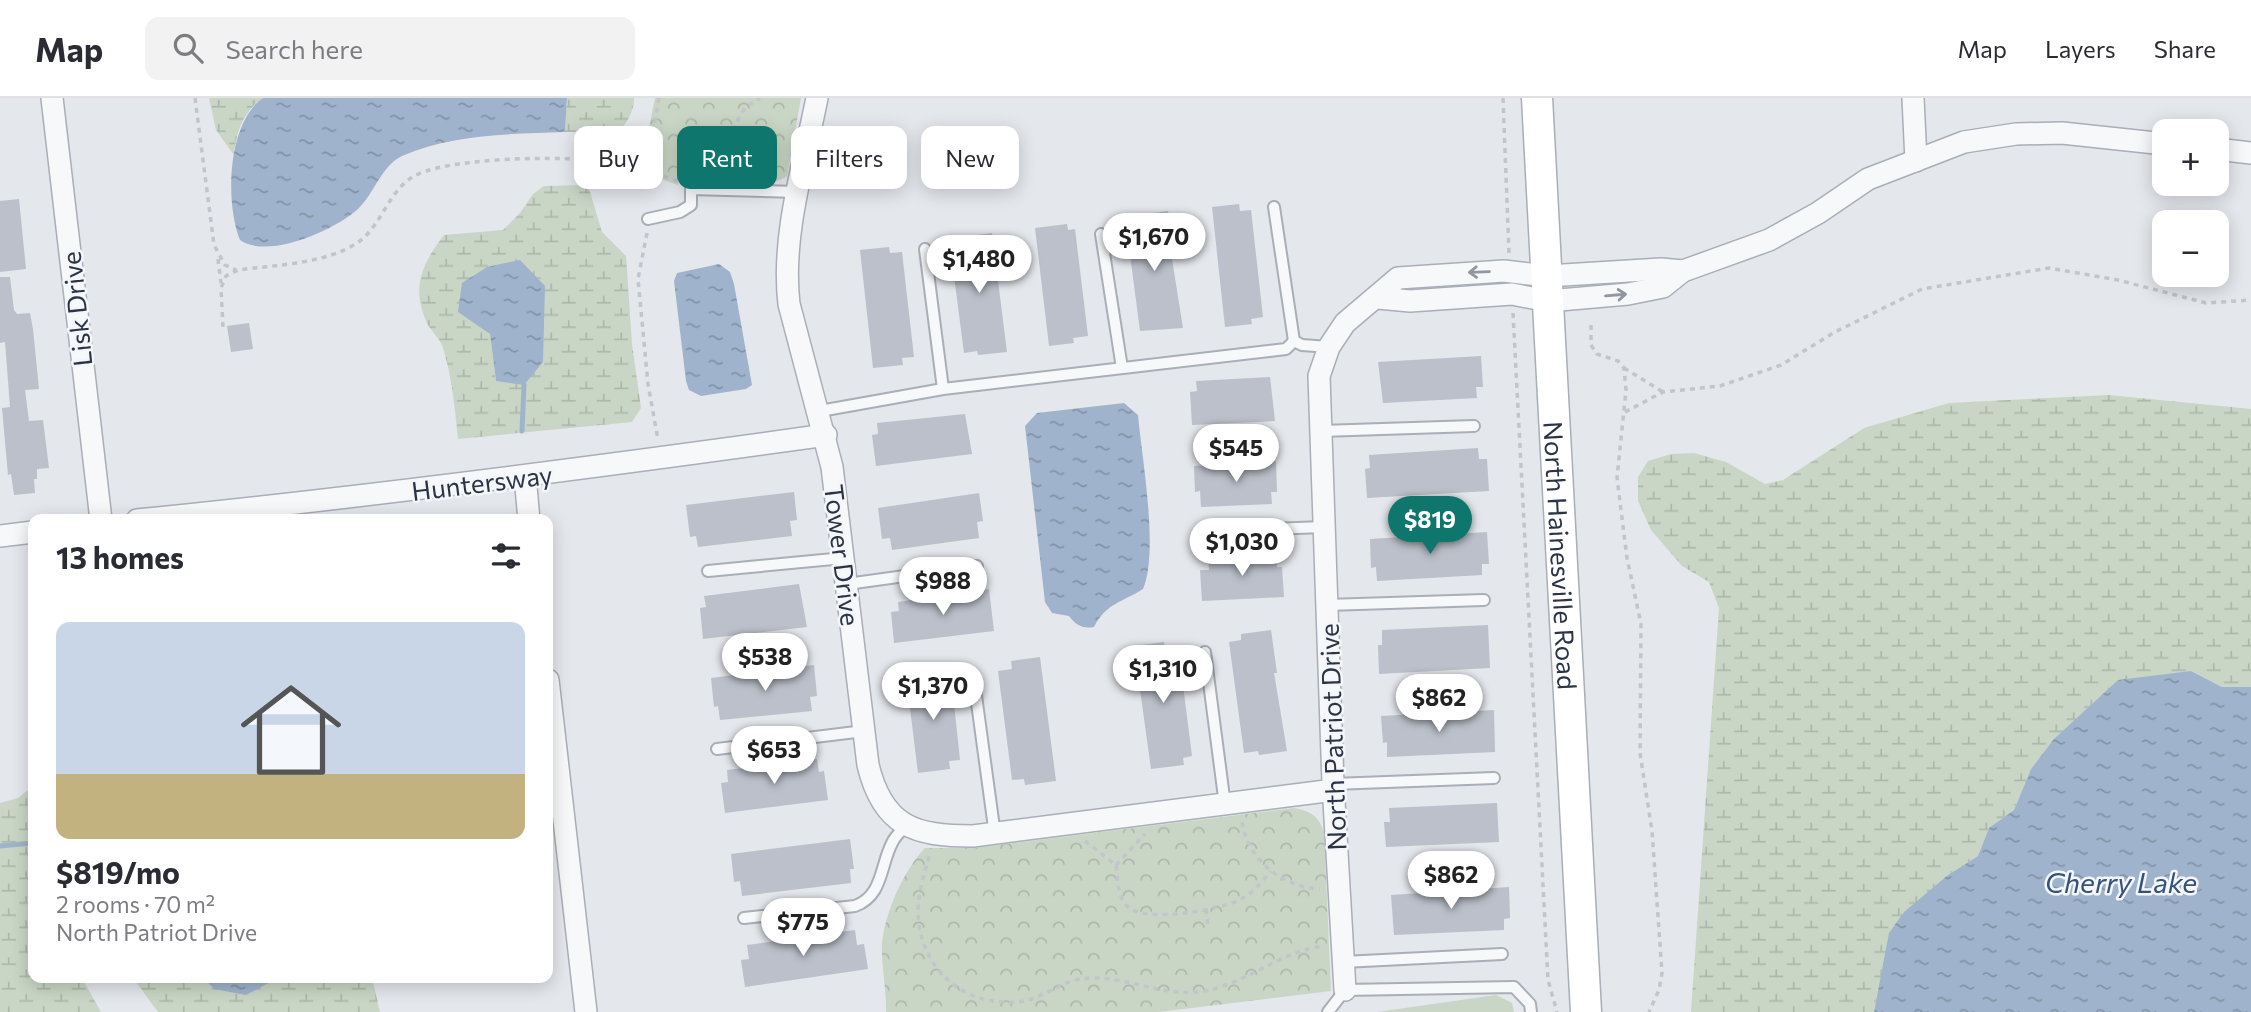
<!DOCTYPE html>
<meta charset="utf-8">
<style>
body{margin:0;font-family:Commissioner,sans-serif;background:#f2f2f3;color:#2b2b33;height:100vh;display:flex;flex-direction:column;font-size:26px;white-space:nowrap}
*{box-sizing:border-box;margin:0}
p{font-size:23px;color:#7c7c81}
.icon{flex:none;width:38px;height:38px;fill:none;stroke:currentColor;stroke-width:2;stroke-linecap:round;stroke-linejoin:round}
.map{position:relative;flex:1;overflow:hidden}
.side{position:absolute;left:28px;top:416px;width:525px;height:469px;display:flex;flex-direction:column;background:#fff;border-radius:14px;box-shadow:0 4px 18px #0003}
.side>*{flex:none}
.top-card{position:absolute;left:574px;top:28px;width:665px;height:63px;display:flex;gap:14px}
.tools{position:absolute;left:2152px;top:21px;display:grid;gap:14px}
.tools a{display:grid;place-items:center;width:77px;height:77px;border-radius:14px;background:#fff;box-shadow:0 4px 18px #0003;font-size:35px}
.price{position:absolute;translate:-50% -60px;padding:0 16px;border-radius:24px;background:#fff;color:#222;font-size:23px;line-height:46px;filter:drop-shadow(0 2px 4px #0008)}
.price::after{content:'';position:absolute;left:50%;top:42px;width:21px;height:16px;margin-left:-10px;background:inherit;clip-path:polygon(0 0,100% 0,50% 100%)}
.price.selected{background:#0f766e;color:#fff}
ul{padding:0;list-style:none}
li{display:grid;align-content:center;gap:14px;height:371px;padding:0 28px}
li+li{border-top:2px solid #e1e1e2}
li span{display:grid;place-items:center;height:217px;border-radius:14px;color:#555}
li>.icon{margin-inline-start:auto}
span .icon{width:126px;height:126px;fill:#fffc;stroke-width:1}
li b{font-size:30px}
h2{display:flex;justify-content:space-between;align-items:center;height:84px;padding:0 28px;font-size:30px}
.pill{padding:0 24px;border-radius:14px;background:#fff;box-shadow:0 4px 18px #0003;font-size:24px;line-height:63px}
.pill.selected{background:#0f766e;color:#fff}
header{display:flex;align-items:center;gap:42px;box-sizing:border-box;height:98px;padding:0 35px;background:#fff;border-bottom:2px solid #e1e1e2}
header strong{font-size:33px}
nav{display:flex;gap:38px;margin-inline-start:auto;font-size:24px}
.search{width:490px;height:63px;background:#f2f2f3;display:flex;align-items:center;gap:18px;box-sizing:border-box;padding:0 24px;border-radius:14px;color:#7c7c81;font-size:26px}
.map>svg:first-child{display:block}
</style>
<header>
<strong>Map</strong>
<div class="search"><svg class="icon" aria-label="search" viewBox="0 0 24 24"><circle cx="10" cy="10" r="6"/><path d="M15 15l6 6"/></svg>Search here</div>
<nav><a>Map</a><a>Layers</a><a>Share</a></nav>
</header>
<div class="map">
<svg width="2251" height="914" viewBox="0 0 2251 914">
<defs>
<pattern id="wetland-marsh" width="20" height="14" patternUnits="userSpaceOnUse" patternTransform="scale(1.75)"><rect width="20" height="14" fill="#c9d6c5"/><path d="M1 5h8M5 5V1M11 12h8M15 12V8" fill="none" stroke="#adb8ab"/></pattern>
<pattern id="park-crowns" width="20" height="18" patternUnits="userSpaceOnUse" patternTransform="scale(1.75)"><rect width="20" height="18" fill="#c9d6c5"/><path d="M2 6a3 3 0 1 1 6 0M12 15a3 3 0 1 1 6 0" fill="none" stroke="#adb8ab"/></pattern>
<pattern id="water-ripples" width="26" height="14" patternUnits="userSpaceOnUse" patternTransform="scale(1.75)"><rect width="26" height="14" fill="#9fb4cc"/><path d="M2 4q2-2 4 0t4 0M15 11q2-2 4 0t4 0" fill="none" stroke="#8293a7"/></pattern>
</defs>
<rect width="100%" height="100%" fill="#e4e7ec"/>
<!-- grass -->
<path fill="#c9d6c5" d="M 1496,897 L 1512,905 L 1514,914 L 1377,914 Z"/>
<!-- wetland -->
<g fill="url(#wetland-marsh)" fill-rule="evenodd">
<path d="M 209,0 L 263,0 C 243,14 236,34 234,57 L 216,32 Z"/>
<path d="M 567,0 L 634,0 C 635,11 626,28 617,34 L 565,34 Z"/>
<path d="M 588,87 L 602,134 L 626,158 L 632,246 L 641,310 L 632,324 L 458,341 C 455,311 452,279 443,250 C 440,241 433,235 428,227 C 410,190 422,166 444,137 L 503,132 L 520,115 L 533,96 L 544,88 ZM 468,219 L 543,263 L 496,283 L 490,236 Z"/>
<path d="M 2109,297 L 2251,311 L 2251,589 L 2222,589 L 2191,573 L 2081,618 L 2054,642 L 2031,671 L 2014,712 L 1989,730 L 1978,758 L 1948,777 L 1879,893 L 1874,914 L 1691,914 L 1719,510 L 1709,484 L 1682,468 L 1651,432 L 1638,403 L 1638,379 L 1648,363 L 1671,356 L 1694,355 L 1726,364 L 1765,386 L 1783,382 L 1864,330 L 1949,305 Z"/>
<path d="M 33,688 L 33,880 L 82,880 L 101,914 L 0,914 L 0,705 L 18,700 Z"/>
<path d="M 133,880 L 203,880 L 214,891 L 278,880 L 372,880 L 380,914 L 158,914 Z"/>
</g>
<!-- park -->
<g fill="url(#park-crowns)">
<path d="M 655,0 L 801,0 L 787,78 C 769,93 702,84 679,81 L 678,87 L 647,76 L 642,64 Z"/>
<path d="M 1294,710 C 1310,713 1318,717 1324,734 L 1331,893 L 1159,914 L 886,914 C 887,892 879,856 883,838 C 888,808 905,771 925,750 L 975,750 Z"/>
</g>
<!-- water -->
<g fill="url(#water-ripples)">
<path d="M 263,0 L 567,0 L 565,34 C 512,36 452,36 402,58 C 382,67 374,96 358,111 C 335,132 268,162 240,142 C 225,105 227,25 263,0 Z"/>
<path d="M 520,162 L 545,188 L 543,264 L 524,287 L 496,283 L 490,236 L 458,214 L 462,185 L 487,169 Z"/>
<path d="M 719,166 L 730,174 L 734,186 L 752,287 L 746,291 L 701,298 L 689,292 L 686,283 L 674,183 L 677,175 Z"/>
<path d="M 1124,305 L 1138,317 C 1142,360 1159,454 1143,491 C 1123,504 1106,505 1094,529 C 1082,531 1076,527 1069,518 L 1052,515 L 1045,504 L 1025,328 L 1037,315 Z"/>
<path d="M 2191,573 L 2222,589 L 2251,589 L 2251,914 L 1874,914 L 1889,835 L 1904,814 L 1948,777 L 1978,758 L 1989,730 L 2014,712 L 2031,671 L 2054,641 L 2118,582 Z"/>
<path d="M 203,880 L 278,880 L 246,897 L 214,891 Z"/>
</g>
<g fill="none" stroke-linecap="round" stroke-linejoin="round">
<!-- stream -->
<g stroke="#9fb4cc" stroke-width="5">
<path d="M 522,333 L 524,287"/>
<path d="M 0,748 L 33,745"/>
</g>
</g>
<!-- building -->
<g fill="#bbc0ca">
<path d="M 19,101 L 26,171 L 0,174 L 0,103 Z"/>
<path d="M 1239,106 L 1240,113 L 1251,112 L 1263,219 L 1251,221 L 1252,226 L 1225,229 L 1212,109 Z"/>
<path d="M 1168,113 L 1171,136 L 1168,136 L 1183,230 L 1140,233 L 1126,126 L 1140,124 L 1139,117 Z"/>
<path d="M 1067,126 L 1068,132 L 1075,131 L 1088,238 L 1073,240 L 1074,245 L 1049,248 L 1035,130 Z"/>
<path d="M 992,135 L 1007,254 L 978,257 L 977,253 L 964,255 L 950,147 L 964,145 L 963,139 Z"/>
<path d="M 889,149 L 890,155 L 902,154 L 914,259 L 902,260 L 903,267 L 873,270 L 860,152 Z"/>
<path d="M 0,179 L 10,179 L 14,212 L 17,216 L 30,215 L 33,231 L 39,291 L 25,292 L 29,323 L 43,322 L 49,370 L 37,371 L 37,381 L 34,381 L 35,395 L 14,397 L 11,376 L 8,377 L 2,310 L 10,309 L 5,244 L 0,245 Z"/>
<path d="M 249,225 L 253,251 L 231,254 L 227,228 Z"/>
<path d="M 1481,258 L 1483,289 L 1476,289 L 1477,300 L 1383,305 L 1378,264 Z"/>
<path d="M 1270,279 L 1275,323 L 1192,327 L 1190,294 L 1197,293 L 1196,283 Z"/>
<path d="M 965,316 L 972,356 L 876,368 L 872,337 L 878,336 L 877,325 Z"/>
<path d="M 1478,350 L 1479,361 L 1487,361 L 1489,393 L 1367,400 L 1365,371 L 1370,370 L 1369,357 Z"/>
<path d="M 1276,363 L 1277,394 L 1271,394 L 1272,406 L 1201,409 L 1200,393 L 1195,394 L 1194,368 Z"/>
<path d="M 794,394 L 797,422 L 790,423 L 792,438 L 698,449 L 696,438 L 690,439 L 686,407 Z"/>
<path d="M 979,395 L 983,423 L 977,424 L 979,440 L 892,452 L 890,440 L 882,441 L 878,410 Z"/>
<path d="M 1487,434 L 1489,466 L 1482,466 L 1482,477 L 1377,483 L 1376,469 L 1371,470 L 1370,441 Z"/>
<path d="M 1277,456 L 1277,469 L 1282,469 L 1284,499 L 1202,503 L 1200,472 L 1209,472 L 1208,460 Z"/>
<path d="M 799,486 L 807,529 L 703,541 L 700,510 L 706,509 L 704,498 Z"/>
<path d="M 989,491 L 994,533 L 894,545 L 891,514 L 899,513 L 898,504 Z"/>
<path d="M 1488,527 L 1490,570 L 1379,576 L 1378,547 L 1382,547 L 1382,532 Z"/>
<path d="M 1271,532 L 1277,575 L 1274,575 L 1287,653 L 1259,657 L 1258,653 L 1244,655 L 1229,544 L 1241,542 L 1241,536 Z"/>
<path d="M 1164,544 L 1165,550 L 1178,548 L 1192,658 L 1183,660 L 1184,667 L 1151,671 L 1134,548 Z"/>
<path d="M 1040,559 L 1056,683 L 1025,687 L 1024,681 L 1012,682 L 998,573 L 1012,571 L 1011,563 Z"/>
<path d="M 814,567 L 817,598 L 810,599 L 812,613 L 720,622 L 718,608 L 714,609 L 711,580 Z"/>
<path d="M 934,574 L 935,580 L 951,578 L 960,662 L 949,663 L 950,671 L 918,675 L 906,578 Z"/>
<path d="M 1494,612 L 1495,654 L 1387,659 L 1387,644 L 1383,645 L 1381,618 Z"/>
<path d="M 817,661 L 819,674 L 824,673 L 828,702 L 725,715 L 721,685 L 728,684 L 727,672 Z"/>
<path d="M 1497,705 L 1499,744 L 1386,749 L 1384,724 L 1390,724 L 1389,710 Z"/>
<path d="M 850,741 L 854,771 L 850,771 L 851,785 L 742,798 L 740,783 L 734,784 L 731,756 Z"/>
<path d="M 1509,789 L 1510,820 L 1504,821 L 1504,832 L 1394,837 L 1391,797 Z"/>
<path d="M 855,832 L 857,847 L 864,846 L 868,871 L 745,889 L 741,862 L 749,861 L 747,847 Z"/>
</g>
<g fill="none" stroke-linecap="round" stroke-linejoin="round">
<!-- service casing -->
<g stroke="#a9aeb7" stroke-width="14">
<g id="service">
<path d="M 1274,109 L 1294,243"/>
<path d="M 648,121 L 680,114 L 691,107 L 691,91 L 798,94"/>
<path d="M 1101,136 L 1122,270"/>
<path d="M 925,151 L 943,291"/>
<path d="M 820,313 L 943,291 L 1286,251 L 1294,243 L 1302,247 L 1329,249"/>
<path d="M 1321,333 L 1474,328"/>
<path d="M 1212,433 L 1324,429"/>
<path d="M 708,473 L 844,460"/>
<path d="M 847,486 L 977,468"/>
<path d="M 1327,507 L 1484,502"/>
<path d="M 1205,554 L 1225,707"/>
<path d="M 974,583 L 995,737"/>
<path d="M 717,651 L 864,633"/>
<path d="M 1333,686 L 1494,680"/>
<path d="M 744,820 L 855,808 C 883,798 880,768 892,745 C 895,738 901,733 906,728"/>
<path d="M 1343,864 L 1502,856"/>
<path d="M 1328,914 L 1345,892 L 1514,889 L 1530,906 L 1531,914"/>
</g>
</g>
<!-- minor casing -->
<g stroke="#a9aeb7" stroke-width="24">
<g id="minor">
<path d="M 52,0 L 101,422"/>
<path d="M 817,0 C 804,66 781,138 789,206 L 832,369 L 868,667 C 883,729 915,738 973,738 L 1334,692"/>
<path d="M 1913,0 L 1916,63"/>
<path d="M 2217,51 L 2251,55"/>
<path d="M 1378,200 L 1410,203 L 1512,196 L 1548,203 L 1628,196 L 1663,189 L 1683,173 L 1769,142 L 1818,115 L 1868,81 L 1964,44 L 2016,36 L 2062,35 L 2165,46"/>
<path d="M 525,378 L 529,422"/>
<path d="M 137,422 C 368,399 597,369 826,337"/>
<path d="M 0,438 L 33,434"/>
<path d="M 548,582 L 586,914"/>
<path d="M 1345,892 L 1333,686 L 1319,278 L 1329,249 L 1345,225 L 1398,180 L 1504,173 L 1547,178 L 1661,171 L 1683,173"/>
</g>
</g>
<!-- secondary casing -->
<g stroke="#a9aeb7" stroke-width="33">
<g id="secondary">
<path id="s1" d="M 1537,0 L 1586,914"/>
</g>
</g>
<!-- path -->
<g stroke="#c2c5cb" stroke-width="3.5" stroke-dasharray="5 5" stroke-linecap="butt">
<path d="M 195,0 L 214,147 L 225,167 L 236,172"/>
<path d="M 659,0 L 647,68 L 649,73 L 681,84"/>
<path d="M 1503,0 L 1509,155"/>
<path d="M 700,52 L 722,46 L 746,9 L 760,0"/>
<path d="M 647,135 L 638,181 L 648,286 L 658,342"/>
<path d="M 218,161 L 221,185"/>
<path d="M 1513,215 L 1548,882 L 1557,914"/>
<path d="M 1591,227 L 1591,247 L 1597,256 L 1618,263 L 1624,270 L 1626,292 L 1617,380 L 1627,460 L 1641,526 L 1640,655 L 1652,733 L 1662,875 L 1659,892 L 1649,914"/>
<path d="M 223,229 L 221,190 L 226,178 L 238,172 C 275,167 325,166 357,145 C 381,129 387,96 411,80 C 440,59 569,57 605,64 C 615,66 625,73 634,77 L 649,73"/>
<path d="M 1624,270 L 1663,294"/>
<path d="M 1625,314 L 1663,294 L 1720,288 L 1781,267 L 1835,234 L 1922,191 L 2049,170 L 2118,182 L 2206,205 L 2251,202"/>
<path d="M 1242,724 C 1248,762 1282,789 1320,791"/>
<path d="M 1085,743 L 1116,767 C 1118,780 1117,798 1127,808 C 1143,826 1224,812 1243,800 C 1254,794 1262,783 1271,773"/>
<path d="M 929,758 C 924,777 918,795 918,815 C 920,869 961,908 1016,904 C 1039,903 1058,885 1081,881 C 1120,875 1158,898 1197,894 C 1243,889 1276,855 1322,848"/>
<path d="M 1116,767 L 1145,736"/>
<path d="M 1206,811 L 1208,829"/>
</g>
<!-- service -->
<use href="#service" stroke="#f7f8fa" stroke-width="10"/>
<!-- minor -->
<use href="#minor" stroke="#f7f8fa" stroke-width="21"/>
<!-- secondary -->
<use href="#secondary" stroke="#fff" stroke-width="30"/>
</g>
<!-- one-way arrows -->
<defs><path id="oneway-shaft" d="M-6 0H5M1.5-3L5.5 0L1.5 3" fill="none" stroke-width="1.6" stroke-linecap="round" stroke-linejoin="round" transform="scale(1.75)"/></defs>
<g stroke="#9196a0">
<use href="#oneway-shaft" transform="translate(1479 174) rotate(178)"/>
<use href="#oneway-shaft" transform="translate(1616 197) rotate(-5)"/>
</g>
<g text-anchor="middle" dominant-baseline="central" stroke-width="5" stroke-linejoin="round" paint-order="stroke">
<!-- street labels -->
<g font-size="26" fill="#2b3445" stroke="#f4f6f9">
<text transform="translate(76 211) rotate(-96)">Lisk Drive</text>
<text transform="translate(482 384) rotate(-7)">Huntersway</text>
<text transform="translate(843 457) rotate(83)">Tower Drive</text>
<text stroke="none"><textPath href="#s1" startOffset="458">North Hainesville Road</textPath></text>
<text transform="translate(1332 639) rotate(-92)">North Patriot Drive</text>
</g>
<!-- water labels -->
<g font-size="28" font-style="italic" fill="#34527a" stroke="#f4f6f9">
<text x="2121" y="784">Cherry Lake</text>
</g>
</g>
</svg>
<div class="tools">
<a>+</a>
<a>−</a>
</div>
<b class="price" style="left:1154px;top:175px">$1,670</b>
<b class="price" style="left:979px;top:197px">$1,480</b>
<b class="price" style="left:1236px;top:386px">$545</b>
<b class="price selected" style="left:1430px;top:458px">$819</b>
<b class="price" style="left:1242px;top:480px">$1,030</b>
<b class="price" style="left:943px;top:519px">$988</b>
<b class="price" style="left:765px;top:595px">$538</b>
<b class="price" style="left:1163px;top:607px">$1,310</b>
<b class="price" style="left:933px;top:624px">$1,370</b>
<b class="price" style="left:1439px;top:636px">$862</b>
<b class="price" style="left:774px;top:688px">$653</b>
<b class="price" style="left:1451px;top:813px">$862</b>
<b class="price" style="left:803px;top:860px">$775</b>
<div class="top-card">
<a class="pill">Buy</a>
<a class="pill selected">Rent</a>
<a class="pill">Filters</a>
<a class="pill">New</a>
</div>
<section class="side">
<h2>13 homes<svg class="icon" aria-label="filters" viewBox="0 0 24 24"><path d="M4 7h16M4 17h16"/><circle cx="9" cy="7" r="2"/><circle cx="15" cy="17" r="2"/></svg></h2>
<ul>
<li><span style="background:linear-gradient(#c9d6e8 70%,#c2b280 0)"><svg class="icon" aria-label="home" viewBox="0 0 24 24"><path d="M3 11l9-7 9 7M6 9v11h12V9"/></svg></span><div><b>$819/mo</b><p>2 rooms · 70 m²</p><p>North Patriot Drive</p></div></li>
</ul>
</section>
</div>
